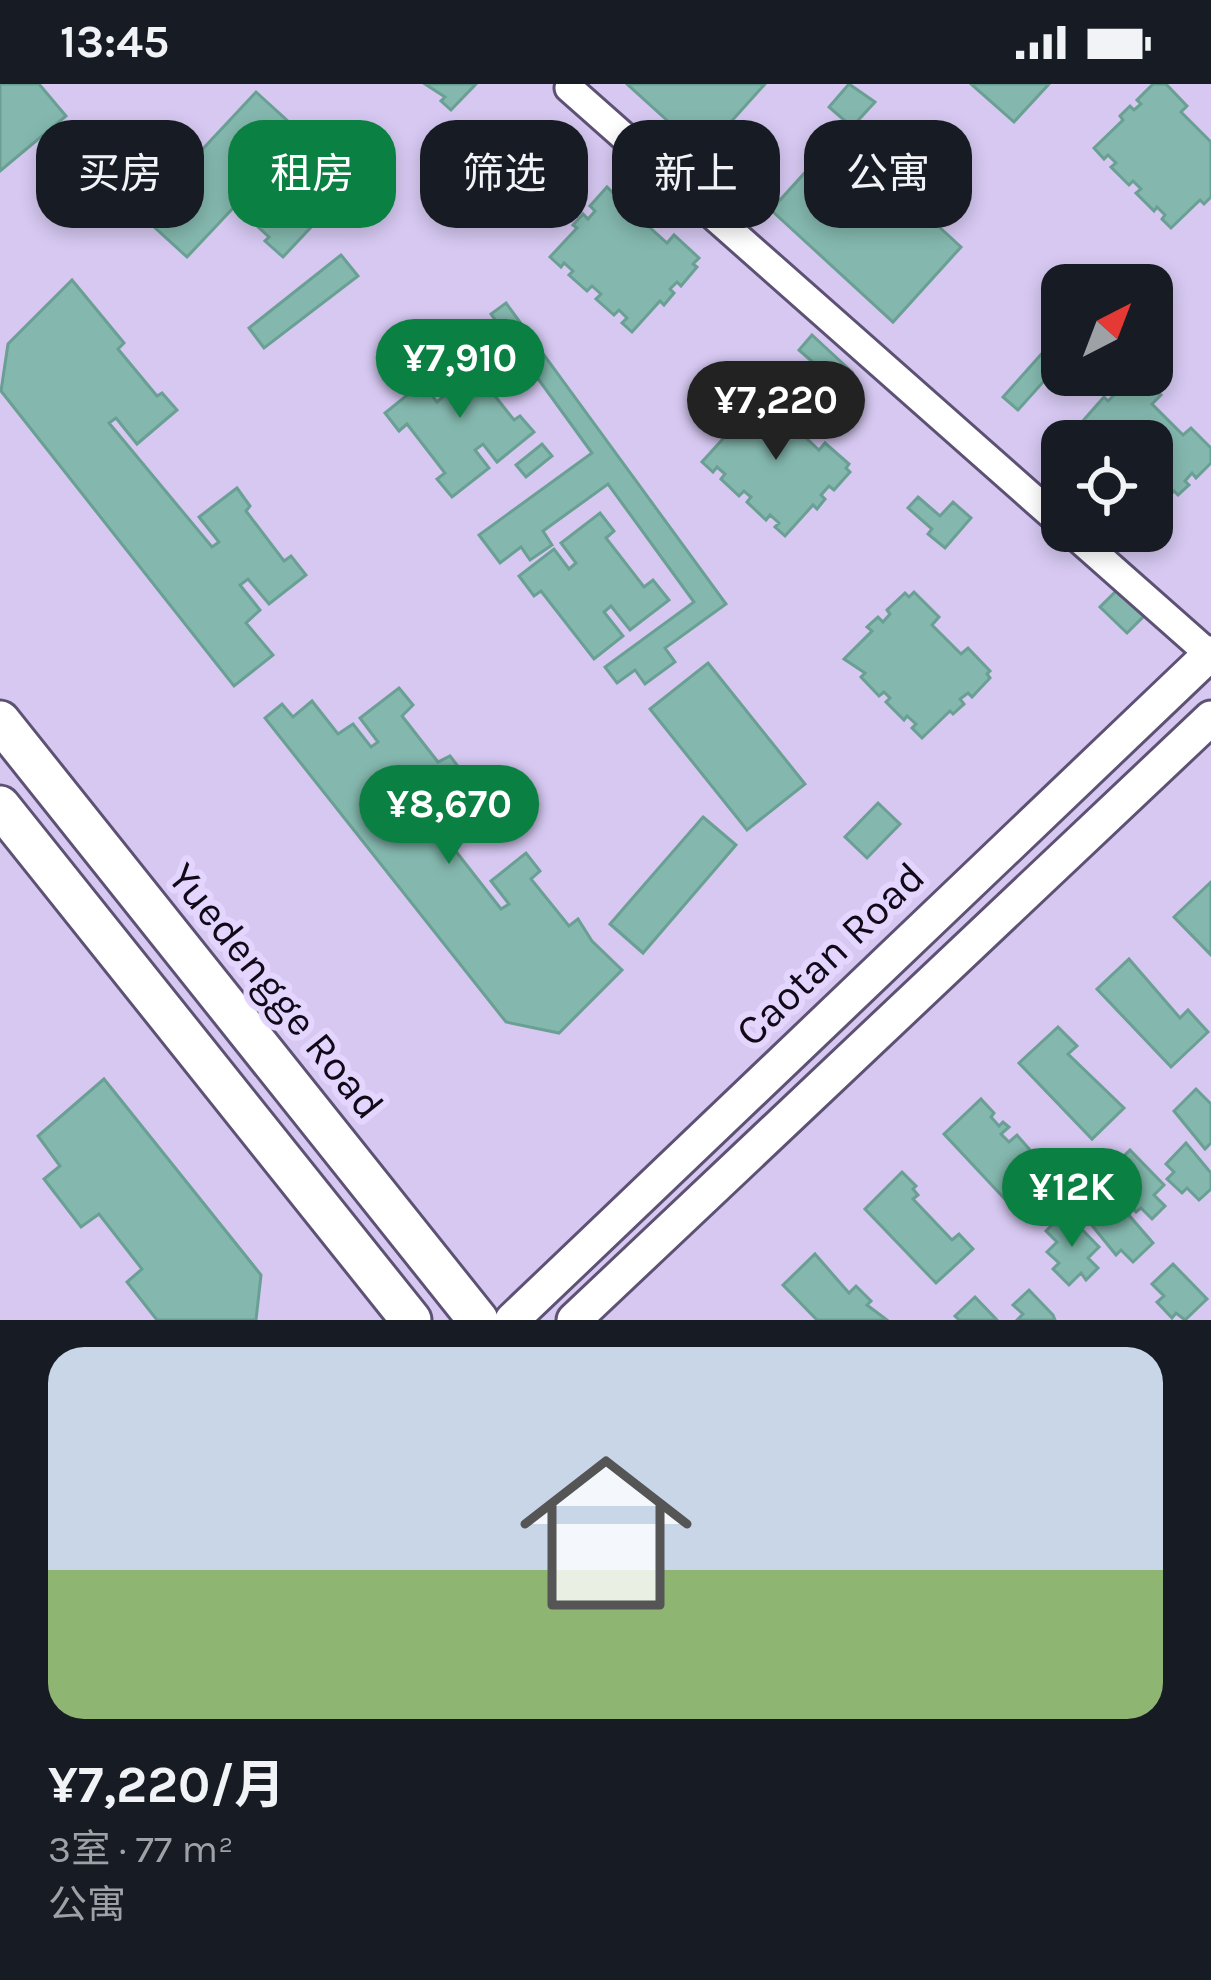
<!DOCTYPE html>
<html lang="zh">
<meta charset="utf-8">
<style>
body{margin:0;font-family:Karla,"Noto Sans SC",sans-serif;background:#20242c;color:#f1f3f6;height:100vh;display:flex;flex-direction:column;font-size:45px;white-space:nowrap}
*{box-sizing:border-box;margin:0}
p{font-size:39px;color:#9ea1a6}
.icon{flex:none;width:66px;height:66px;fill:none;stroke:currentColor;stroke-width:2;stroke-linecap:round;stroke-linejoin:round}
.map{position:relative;height:1236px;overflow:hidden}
.details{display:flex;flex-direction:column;background:#171b24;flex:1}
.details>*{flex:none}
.top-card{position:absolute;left:36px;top:36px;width:1140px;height:108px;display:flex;gap:24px}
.needle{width:78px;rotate:42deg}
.fabs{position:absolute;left:1041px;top:180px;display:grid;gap:24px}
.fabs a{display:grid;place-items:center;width:132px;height:132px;border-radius:24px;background:#171b24;box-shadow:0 6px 18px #0003;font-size:60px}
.price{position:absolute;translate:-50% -102px;padding:0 27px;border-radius:42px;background:#0b8043;color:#fff;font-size:39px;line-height:78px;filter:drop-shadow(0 3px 6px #0008)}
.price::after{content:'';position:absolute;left:50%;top:72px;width:36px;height:27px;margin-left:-18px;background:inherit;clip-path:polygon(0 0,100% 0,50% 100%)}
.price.selected{background:#222;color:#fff}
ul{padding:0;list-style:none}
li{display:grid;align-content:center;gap:24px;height:636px;padding:0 48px}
li span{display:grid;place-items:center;height:372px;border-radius:36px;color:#555}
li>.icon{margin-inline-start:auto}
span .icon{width:216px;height:216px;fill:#fffc;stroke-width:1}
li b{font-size:51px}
.pill{padding:0 42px;border-radius:36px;background:#171b24;box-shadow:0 6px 18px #0003;font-size:42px;line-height:108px}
.pill.selected{background:#0b8043;color:#fff}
.status{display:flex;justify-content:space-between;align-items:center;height:84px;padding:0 60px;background:#171b24;direction:ltr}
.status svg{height:33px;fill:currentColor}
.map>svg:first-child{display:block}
</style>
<div class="status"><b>13:45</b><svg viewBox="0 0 49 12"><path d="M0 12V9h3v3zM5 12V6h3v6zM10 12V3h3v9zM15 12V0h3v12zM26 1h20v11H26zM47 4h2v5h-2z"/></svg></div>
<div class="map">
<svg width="1211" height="1236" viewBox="0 0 1211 1236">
<rect width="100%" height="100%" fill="#d6c8f1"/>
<!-- building -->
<g fill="#84b8ae" stroke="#6a9f94" stroke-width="3">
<path d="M 0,0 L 39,0 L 66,32 L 0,87 Z"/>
<path d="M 425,0 L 476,0 L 451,26 L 441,17 L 445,13 Z"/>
<path d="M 627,0 L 765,0 L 703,69 Z"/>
<path d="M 849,0 L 875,18 L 852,43 L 829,23 Z"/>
<path d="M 971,0 L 1049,0 L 1014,38 Z"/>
<path d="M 1153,0 L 1166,0 L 1187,22 L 1181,28 L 1211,58 L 1211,113 L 1204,120 L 1200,116 L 1171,144 L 1162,135 L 1165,131 L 1157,123 L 1154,127 L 1136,109 L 1141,105 L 1133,97 L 1129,101 L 1111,83 L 1116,79 L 1108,71 L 1104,75 L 1094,64 L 1123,36 L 1120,32 L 1130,22 L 1134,26 L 1141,20 L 1137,16 Z"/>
<path d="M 256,8 L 290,39 L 285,44 L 330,87 L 336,80 L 354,98 L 320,134 L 297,113 L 292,118 L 314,140 L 283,173 L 265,157 L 269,153 L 235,122 L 187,173 L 141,131 Z"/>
<path d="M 839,51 L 961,163 L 893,238 L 771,126 Z"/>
<path d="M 618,101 L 643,124 L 636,131 L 667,159 L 674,151 L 699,174 L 693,180 L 697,183 L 681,202 L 677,198 L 670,205 L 674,209 L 664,221 L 660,217 L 632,248 L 622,239 L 627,234 L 619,226 L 614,231 L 596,215 L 601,210 L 592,202 L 587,207 L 569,191 L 573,187 L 564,179 L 561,183 L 550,173 L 577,144 L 573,141 L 583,130 L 588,135 L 595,127 L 590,122 L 607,103 L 612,108 Z"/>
<path d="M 341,171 L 358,192 L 264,264 L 249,244 Z"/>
<path d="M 72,196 L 124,259 L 118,265 L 157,312 L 162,309 L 177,326 L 137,360 L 116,334 L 109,339 L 212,463 L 219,458 L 199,433 L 237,404 L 250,422 L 246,427 L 284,477 L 291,472 L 306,491 L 269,520 L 248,495 L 240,501 L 260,526 L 246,539 L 273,571 L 234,602 L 1,307 L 8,260 Z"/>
<path d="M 506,219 L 726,520 L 665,564 L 675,578 L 645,600 L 635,586 L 617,599 L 605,583 L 694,518 L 608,400 L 543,447 L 552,461 L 530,476 L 521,463 L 500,479 L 479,451 L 592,369 L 491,230 Z"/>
<path d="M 1062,247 L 1062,277 L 1018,326 L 1003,313 Z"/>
<path d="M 812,251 L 852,288 L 840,302 L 799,266 Z"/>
<path d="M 468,261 L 483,281 L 475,287 L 514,336 L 520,332 L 534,348 L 497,378 L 483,360 L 475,366 L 489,384 L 452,413 L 437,395 L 445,389 L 407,340 L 399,347 L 385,329 L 422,299 L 437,318 L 445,311 L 429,291 Z"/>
<path d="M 1126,291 L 1141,291 L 1161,311 L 1152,320 L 1183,351 L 1191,344 L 1211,364 L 1211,379 L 1196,394 L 1192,389 L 1185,397 L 1189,401 L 1178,411 L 1174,407 L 1152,429 L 1152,357 L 1066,356 L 1104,313 L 1108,317 L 1113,312 L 1109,308 Z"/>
<path d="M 759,307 L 764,311 L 767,308 L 793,331 L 788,337 L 819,366 L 825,359 L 849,380 L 846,384 L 850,388 L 834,406 L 829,402 L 821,411 L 825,415 L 817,425 L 813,421 L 785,452 L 775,443 L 779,439 L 770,431 L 766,436 L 747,418 L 751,413 L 744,407 L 739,412 L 721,395 L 725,390 L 717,383 L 713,388 L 702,378 L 730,347 L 726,344 L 737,333 L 741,337 L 748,330 L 742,325 Z"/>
<path d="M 542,360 L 552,372 L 526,393 L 516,381 Z"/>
<path d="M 918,413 L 940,432 L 953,418 L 971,434 L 945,464 L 928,450 L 932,445 L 908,424 Z"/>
<path d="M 600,429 L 614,447 L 606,454 L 644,503 L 653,496 L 669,516 L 630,546 L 611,522 L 604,528 L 623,552 L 594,575 L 541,507 L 534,512 L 519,492 L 554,465 L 569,485 L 576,479 L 561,459 Z"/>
<path d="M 1117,506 L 1144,532 L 1127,549 L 1100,523 Z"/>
<path d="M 914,508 L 939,533 L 932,541 L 961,570 L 968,564 L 990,587 L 987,590 L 990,594 L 972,613 L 968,609 L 960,615 L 964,620 L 953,630 L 950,627 L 922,654 L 912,644 L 916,640 L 907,632 L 904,636 L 886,618 L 890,614 L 884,608 L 879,612 L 861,593 L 865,589 L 844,575 L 872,547 L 867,543 L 878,533 L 883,538 L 890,530 L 887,526 L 905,509 L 909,513 Z"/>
<path d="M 708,579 L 805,700 L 747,746 L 650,625 Z"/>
<path d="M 399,604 L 413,621 L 402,632 L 438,678 L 450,672 L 467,694 L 430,721 L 410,695 L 404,701 L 501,825 L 509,820 L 491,797 L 526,769 L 540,787 L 531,795 L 569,842 L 578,835 L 592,857 L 622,886 L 559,949 L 506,938 L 265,634 L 282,620 L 293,633 L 312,617 L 338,650 L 353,640 L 371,663 L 378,658 L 360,634 Z"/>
<path d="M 878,719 L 900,740 L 867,774 L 845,753 Z"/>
<path d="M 703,733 L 736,761 L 643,869 L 610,840 Z"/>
<path d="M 1211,798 L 1211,871 L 1174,833 Z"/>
<path d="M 1129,875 L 1180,934 L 1188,926 L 1208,948 L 1171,983 L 1097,905 Z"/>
<path d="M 1058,943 L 1077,962 L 1068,970 L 1124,1024 L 1092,1055 L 1019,979 Z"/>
<path d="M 104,995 L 261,1191 L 256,1236 L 157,1236 L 127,1198 L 142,1185 L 99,1130 L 81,1143 L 44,1095 L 60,1082 L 38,1052 Z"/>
<path d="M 1196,1005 L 1211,1020 L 1211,1059 L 1205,1065 L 1174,1027 Z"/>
<path d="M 981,1015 L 994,1029 L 991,1033 L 999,1042 L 1003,1038 L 1009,1043 L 1001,1050 L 1009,1058 L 1017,1051 L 1031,1067 L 1026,1071 L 1035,1080 L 1039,1076 L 1054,1092 L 1016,1127 L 944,1050 Z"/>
<path d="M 1186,1059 L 1211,1089 L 1211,1105 L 1199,1116 L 1187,1104 L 1182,1109 L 1167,1095 L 1174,1088 L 1166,1080 Z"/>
<path d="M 1130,1066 L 1164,1101 L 1154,1111 L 1165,1122 L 1152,1135 L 1141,1124 L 1136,1128 L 1113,1104 L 1120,1098 L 1109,1087 Z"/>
<path d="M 902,1088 L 916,1102 L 913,1105 L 918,1111 L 913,1115 L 952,1156 L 959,1150 L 973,1165 L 936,1199 L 865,1125 Z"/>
<path d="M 1099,1121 L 1110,1133 L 1121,1122 L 1153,1159 L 1133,1178 L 1121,1166 L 1116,1171 L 1086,1134 Z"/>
<path d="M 1065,1128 L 1099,1163 L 1088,1174 L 1098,1184 L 1086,1196 L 1081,1189 L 1069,1201 L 1053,1185 L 1059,1179 L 1047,1168 L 1057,1158 L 1046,1147 Z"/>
<path d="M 815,1170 L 849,1209 L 856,1202 L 871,1217 L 867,1221 L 887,1236 L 817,1236 L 783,1201 Z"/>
<path d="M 1173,1180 L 1207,1215 L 1185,1236 L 1176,1229 L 1172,1234 L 1157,1218 L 1164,1212 L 1152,1200 Z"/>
<path d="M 1029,1206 L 1053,1231 L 1055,1236 L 1017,1236 L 1023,1230 L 1013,1221 Z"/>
<path d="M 975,1213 L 997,1236 L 959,1236 L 955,1232 Z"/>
</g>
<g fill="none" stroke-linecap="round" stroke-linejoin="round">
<!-- minor casing -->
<g stroke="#5d5174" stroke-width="33">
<g id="minor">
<path d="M 569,4 L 1062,440"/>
<path d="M 1070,447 L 1209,570"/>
</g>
</g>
<!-- tertiary casing -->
<g stroke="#5d5174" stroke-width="39">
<g id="tertiary">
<path d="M 512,1236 L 1211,569"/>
<path d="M 574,1236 L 1211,634"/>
</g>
</g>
<!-- secondary casing -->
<g stroke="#5d5174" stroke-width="45">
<g id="secondary">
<path d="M 0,637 L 478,1236"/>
<path d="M 0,722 L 411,1236"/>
</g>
</g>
<!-- minor -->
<use href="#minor" stroke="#fff" stroke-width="27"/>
<!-- tertiary -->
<use href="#tertiary" stroke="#fff" stroke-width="33"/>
<!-- secondary -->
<use href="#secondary" stroke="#fff" stroke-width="39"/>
</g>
<g text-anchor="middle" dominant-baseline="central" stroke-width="12" stroke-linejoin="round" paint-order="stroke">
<!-- street labels -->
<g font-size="42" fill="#100a18" stroke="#e3d5fe">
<text transform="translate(830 870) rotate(-44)">Caotan Road</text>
<text transform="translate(276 907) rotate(51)">Yuedengge Road</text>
</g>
</g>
</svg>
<div class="fabs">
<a><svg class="needle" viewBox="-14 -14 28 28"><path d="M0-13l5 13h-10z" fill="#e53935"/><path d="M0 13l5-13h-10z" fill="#9ea1a6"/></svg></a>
<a><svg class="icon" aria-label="locate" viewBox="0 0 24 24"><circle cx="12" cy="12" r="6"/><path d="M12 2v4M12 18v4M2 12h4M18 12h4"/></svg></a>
</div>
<b class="price" style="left:460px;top:337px">¥7,910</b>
<b class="price selected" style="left:776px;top:379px">¥7,220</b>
<b class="price" style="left:449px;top:783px">¥8,670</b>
<b class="price" style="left:1072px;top:1166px">¥12K</b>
<div class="top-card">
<a class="pill">买房</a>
<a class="pill selected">租房</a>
<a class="pill">筛选</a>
<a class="pill">新上</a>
<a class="pill">公寓</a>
</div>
</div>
<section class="details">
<ul>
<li><span style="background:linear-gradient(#c9d6e8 60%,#8fb573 0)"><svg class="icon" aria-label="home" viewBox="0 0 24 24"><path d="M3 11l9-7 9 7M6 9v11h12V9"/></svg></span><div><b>¥7,220/月</b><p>3室 · 77 m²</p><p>公寓</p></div></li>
</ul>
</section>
